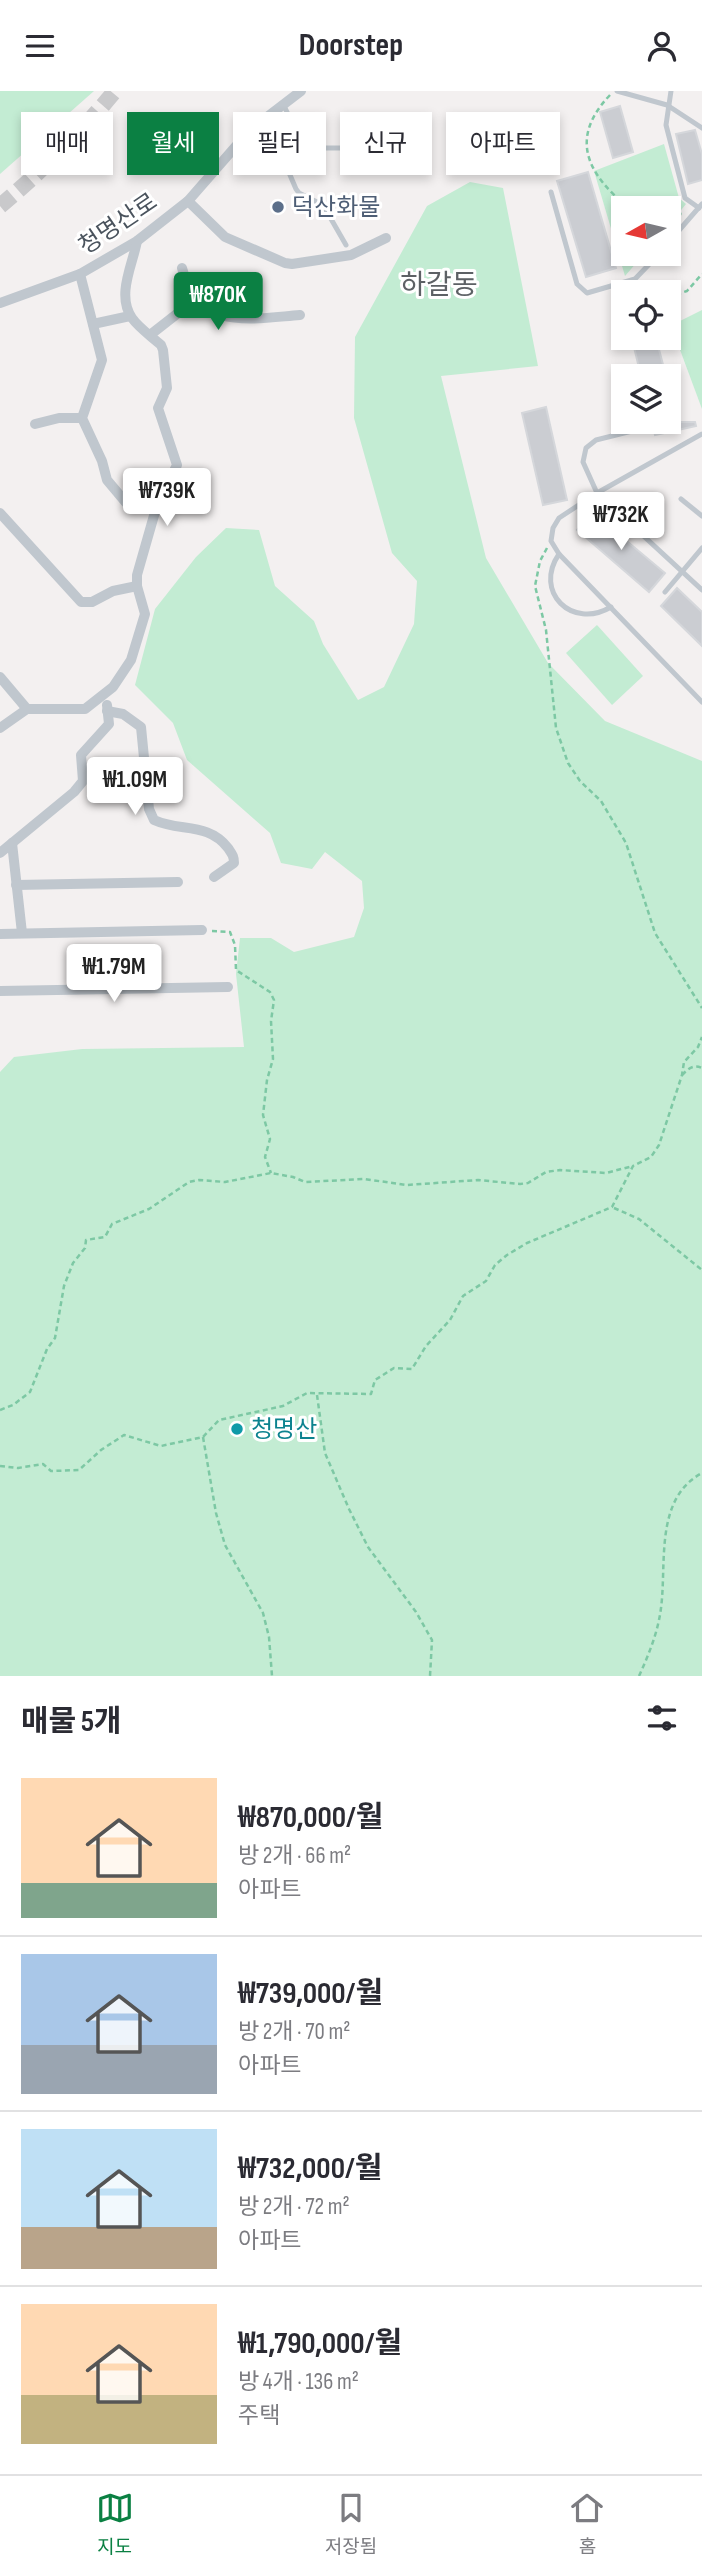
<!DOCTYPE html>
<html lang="ko">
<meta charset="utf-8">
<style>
body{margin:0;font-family:"Sofia Sans Condensed","Noto Sans KR",sans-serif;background:#f7f7f7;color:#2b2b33;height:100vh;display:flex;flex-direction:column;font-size:26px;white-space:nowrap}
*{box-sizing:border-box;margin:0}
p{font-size:23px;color:#7c7c81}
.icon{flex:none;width:38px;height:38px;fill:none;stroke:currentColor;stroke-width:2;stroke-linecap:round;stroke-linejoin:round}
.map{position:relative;height:1585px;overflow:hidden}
.side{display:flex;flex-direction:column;background:#fff;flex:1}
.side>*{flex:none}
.banner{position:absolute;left:21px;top:21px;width:662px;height:63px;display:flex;gap:14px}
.needle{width:46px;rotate:262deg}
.fabs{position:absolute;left:611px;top:105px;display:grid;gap:14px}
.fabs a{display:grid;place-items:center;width:70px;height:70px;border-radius:0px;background:#fff;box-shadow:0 4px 10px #0003;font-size:35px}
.price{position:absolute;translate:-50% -60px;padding:0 16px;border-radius:7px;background:#fff;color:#222;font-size:23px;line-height:46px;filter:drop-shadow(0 2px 4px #0008)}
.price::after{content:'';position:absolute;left:50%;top:42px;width:21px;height:16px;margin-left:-10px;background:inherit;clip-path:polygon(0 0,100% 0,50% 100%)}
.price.selected{background:#0b8043;color:#fff}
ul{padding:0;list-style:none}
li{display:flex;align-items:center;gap:21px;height:175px;padding:0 21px}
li+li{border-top:2px solid #e1e1e2}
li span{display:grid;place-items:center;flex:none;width:196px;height:140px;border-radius:0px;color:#555}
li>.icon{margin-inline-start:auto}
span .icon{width:84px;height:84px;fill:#fffc;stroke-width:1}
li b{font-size:30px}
h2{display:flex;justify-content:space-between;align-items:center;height:84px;padding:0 21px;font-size:30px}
.tag{padding:0 24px;border-radius:0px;background:#fff;box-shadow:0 4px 10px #0003;font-size:24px;line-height:63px}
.tag.selected{background:#0b8043;color:#fff}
header{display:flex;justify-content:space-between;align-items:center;height:91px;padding:0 21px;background:#fff;font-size:32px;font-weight:700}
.tab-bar{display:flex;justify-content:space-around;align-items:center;height:98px;border-top:2px solid #e1e1e2;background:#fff;font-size:19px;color:#7c7c81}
.tab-bar a{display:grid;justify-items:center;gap:4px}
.tab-bar .selected{color:#0b8043}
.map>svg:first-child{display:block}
</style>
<header><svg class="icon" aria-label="menu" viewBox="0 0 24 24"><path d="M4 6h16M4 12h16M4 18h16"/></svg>Doorstep<svg class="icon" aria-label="person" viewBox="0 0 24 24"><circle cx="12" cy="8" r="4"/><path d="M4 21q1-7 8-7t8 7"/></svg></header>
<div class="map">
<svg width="702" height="1585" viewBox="0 0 702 1585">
<rect width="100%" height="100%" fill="#f3f0f0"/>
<!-- green -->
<g fill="#c3ecd3">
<path d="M 0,0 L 94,0 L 0,83 Z"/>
<path d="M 664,53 L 679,107 L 686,113 L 669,134 L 668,117 L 623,117 L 623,163 L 644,163 L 625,185 L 594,80 Z"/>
<path d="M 470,91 L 503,97 L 538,275 L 441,285 L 486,467 L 548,572 L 605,630 L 702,670 L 702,1585 L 0,1585 L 0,981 L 14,966 L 82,958 L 244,956 L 236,883 L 240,847 L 271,847 L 294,861 L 354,846 L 364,817 L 362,790 L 325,761 L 312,778 L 281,772 L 270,742 L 187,669 L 173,632 L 135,594 L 155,518 L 196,466 L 226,437 L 259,439 L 275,495 L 314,530 L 323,553 L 358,609 L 384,596 L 414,533 L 417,490 L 392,462 L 354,327 L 355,246 L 427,115 Z"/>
<path d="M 702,219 L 702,318 L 673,240 L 678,231 Z"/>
<path d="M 597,534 L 643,585 L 612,614 L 566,562 Z"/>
</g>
<!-- building -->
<g fill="#cbcdd2" stroke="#d5d7db" stroke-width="2">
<path d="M 620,15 L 633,61 L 613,67 L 600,21 Z"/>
<path d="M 695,39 L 702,63 L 702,89 L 688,93 L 676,43 Z"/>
<path d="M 588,81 L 616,177 L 586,186 L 557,90 Z"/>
<path d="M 656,247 L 666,285 L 641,285 L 633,252 Z"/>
<path d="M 546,316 L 567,409 L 543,414 L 522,322 Z"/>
<path d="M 652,331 L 695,331 L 696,335 L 655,344 Z"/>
<path d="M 592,421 L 665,482 L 649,501 L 577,439 Z"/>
<path d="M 677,497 L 702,521 L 702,555 L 661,515 Z"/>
</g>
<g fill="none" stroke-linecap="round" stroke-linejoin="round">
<!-- primary-tunnel -->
<path stroke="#c9c9cb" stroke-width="16" stroke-dasharray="16 8" stroke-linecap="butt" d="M 0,115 C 42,80 80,42 115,0"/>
<!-- path -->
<g stroke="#7dc8a4" stroke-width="2.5" stroke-dasharray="5 3.5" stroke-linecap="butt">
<path d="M 610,4 C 568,48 588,84 629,117"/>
<path d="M 668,122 L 683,123"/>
<path d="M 668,206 L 687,200 L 702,183"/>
<path d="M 547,457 L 540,470 L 535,495 L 546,539 L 556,637 L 568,672 L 580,690 L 601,710 L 626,752 L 655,842 L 702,917"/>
<path d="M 212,840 L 230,841 L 235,854 L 236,879 L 270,901 L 274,909 L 271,930 L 273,968 L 267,989 L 263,1024 L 270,1048 L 265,1066 L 271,1082"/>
<path d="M 682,984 C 688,978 693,973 702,977"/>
<path d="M 614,1117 L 639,1128 L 702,1179"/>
<path d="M 317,1304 L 325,1362 L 349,1418 L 368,1456 L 416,1521 L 432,1549 L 430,1585"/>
<path d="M 0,1319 L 13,1314 L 30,1301 L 47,1258 L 55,1247 L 64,1195 L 73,1172 L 85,1157 L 86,1149 L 105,1146 L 112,1133 L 149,1118 L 189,1091 L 199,1089 L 225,1091 L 271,1082 L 293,1086 L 305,1091 L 364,1088 L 407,1094 L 478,1089 L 520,1093 L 528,1092 L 546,1081 L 560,1079 L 606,1082 L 633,1075"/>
<path d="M 203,1346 L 216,1422 L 225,1454 L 263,1522 L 269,1546 L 272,1585"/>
<path d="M 0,1375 L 18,1377 L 43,1373 L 51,1380 L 79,1379 L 101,1359 L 124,1344 L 161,1355 L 203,1346 L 219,1329 L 283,1315 L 307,1302 L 371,1303 L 375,1289 L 394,1277 L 412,1278 L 426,1255 L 450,1229 L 463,1205 L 486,1190 L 495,1174 L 507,1164 L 527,1152 L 612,1116 L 633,1075 L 651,1066 L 659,1054 L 682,984 L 684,971 L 698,956 L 702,946"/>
<path d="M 639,1585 C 649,1563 658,1541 661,1517 C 667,1472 654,1408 702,1382"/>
</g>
<!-- service -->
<g stroke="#c0c7ce" stroke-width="5">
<path d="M 617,0 L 667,14 L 702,37"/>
<path d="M 671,0 L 666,34 L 685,107 L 699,117"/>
<path d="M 284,15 L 293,33 L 312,53 L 320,57 L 353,57 L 375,51 L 419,53"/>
<path d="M 266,28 L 296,98 L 299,102 L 323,114 L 346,154"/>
<path d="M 551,101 L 577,193 L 587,202 L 635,188 L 659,163"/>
<path d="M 668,152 L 702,113"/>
<path d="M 640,338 L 596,349 L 586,357 L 583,371 L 597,402 L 702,499"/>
<path d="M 702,343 L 597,402 L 559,427 L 553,437 L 551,450 L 559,463 L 702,611"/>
<path d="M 681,408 L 702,425"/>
<path d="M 559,463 C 533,501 572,539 611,516"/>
<path d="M 665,501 L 702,457"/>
</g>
<!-- minor -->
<g stroke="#c0c7ce" stroke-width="10">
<path d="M 188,110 L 225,146 L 285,172 L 292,173 L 351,164 L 386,147"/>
<path d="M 182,177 C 198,240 249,228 300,224"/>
<path d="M 80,183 L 102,269 L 82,327 L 102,370 L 107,389 L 128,414"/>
<path d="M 0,212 L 80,183 L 137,150 L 188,110 L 250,39 L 301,0"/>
<path d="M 93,233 L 130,225"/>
<path d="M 150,244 L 196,208"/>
<path d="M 35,333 L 59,327 L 82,327"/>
<path d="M 0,422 L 81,511 L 92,511 L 113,500 L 137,495"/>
<path d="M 0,586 L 27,618"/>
<path d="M 107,620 L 123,623 L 141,636 L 149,718 L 154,729 C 180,741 208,731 228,757 C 232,763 234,765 234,772 L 214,786"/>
<path d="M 0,637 L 27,618 L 85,618 L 113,596 L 131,569 L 145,523 L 137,495 L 137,484 L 157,414 L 177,374 L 158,317 L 167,297 L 163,259 L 161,254 C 151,245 139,237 132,227 C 116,204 133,173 137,150"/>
<path d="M 12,752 L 22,842"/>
<path d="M 0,762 L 74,701 L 83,690 L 81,664 L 109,633 L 107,614"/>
<path d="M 16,794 L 178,791"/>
<path d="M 0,843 L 202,839"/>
<path d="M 0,900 L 228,896"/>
</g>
</g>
<!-- markers -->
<circle fill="#5c6f8a" stroke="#fff" stroke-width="2.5" cx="278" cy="116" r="7"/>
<circle fill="#0f9aa8" stroke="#fff" stroke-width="2.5" cx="237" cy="1338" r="7"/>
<g text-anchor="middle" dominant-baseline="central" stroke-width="6" stroke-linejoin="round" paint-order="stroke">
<!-- service labels -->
<g font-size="24" fill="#4e5e75" stroke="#fff" text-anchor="start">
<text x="292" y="116">덕산화물</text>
</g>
<!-- street labels -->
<g font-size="24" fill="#4a535d" stroke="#fff">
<text transform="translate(118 133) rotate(-34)">청명산로</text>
</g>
<!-- culture labels -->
<g font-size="24" fill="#0d838f" stroke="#fff" text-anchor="start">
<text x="251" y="1338">청명산</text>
</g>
<!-- quarter labels -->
<g font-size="28" fill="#5d6165" stroke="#fff">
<text x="439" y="194">하갈동</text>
</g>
</g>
</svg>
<div class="fabs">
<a><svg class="needle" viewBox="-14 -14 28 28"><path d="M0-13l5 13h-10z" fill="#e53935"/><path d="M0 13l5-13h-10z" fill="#7c7c81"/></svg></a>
<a><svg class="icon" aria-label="locate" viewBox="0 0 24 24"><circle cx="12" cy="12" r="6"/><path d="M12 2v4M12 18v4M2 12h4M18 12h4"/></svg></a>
<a><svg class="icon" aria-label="layers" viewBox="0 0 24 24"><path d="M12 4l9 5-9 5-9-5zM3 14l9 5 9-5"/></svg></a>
</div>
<b class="price selected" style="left:218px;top:241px">₩870K</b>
<b class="price" style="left:167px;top:437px">₩739K</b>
<b class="price" style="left:621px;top:461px">₩732K</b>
<b class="price" style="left:135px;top:726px">₩1.09M</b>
<b class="price" style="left:114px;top:913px">₩1.79M</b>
<div class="banner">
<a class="tag">매매</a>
<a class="tag selected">월세</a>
<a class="tag">필터</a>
<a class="tag">신규</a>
<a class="tag">아파트</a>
</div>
</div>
<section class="side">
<h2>매물 5개<svg class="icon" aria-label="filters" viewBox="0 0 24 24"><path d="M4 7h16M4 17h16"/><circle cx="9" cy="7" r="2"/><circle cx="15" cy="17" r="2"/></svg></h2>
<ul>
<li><span style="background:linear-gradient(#ffd9b3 75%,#7fa58c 0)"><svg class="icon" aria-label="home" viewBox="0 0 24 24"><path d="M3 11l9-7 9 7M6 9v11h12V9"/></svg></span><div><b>₩870,000/월</b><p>방 2개 · 66 m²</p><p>아파트</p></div></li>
<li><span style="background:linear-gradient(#a9c7e8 65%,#9aa5b1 0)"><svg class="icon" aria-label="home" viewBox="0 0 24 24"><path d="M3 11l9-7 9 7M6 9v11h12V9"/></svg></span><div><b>₩739,000/월</b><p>방 2개 · 70 m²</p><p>아파트</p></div></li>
<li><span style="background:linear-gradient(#bfe0f5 70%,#b9a48a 0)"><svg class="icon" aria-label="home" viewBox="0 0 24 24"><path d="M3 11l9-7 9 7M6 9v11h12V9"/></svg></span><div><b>₩732,000/월</b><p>방 2개 · 72 m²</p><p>아파트</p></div></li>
<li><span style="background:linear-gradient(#ffd9b3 65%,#c2b280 0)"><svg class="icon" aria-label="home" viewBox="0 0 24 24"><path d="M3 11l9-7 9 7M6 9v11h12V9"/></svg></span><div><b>₩1,790,000/월</b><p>방 4개 · 136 m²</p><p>주택</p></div></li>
</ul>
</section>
<nav class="tab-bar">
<a class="selected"><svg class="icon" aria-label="map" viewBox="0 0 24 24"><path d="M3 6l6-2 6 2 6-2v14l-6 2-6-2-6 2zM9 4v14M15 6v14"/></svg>지도</a>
<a><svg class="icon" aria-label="saved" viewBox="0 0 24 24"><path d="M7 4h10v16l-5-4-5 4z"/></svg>저장됨</a>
<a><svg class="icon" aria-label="home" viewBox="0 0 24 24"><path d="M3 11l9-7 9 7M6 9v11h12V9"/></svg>홈</a>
</nav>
